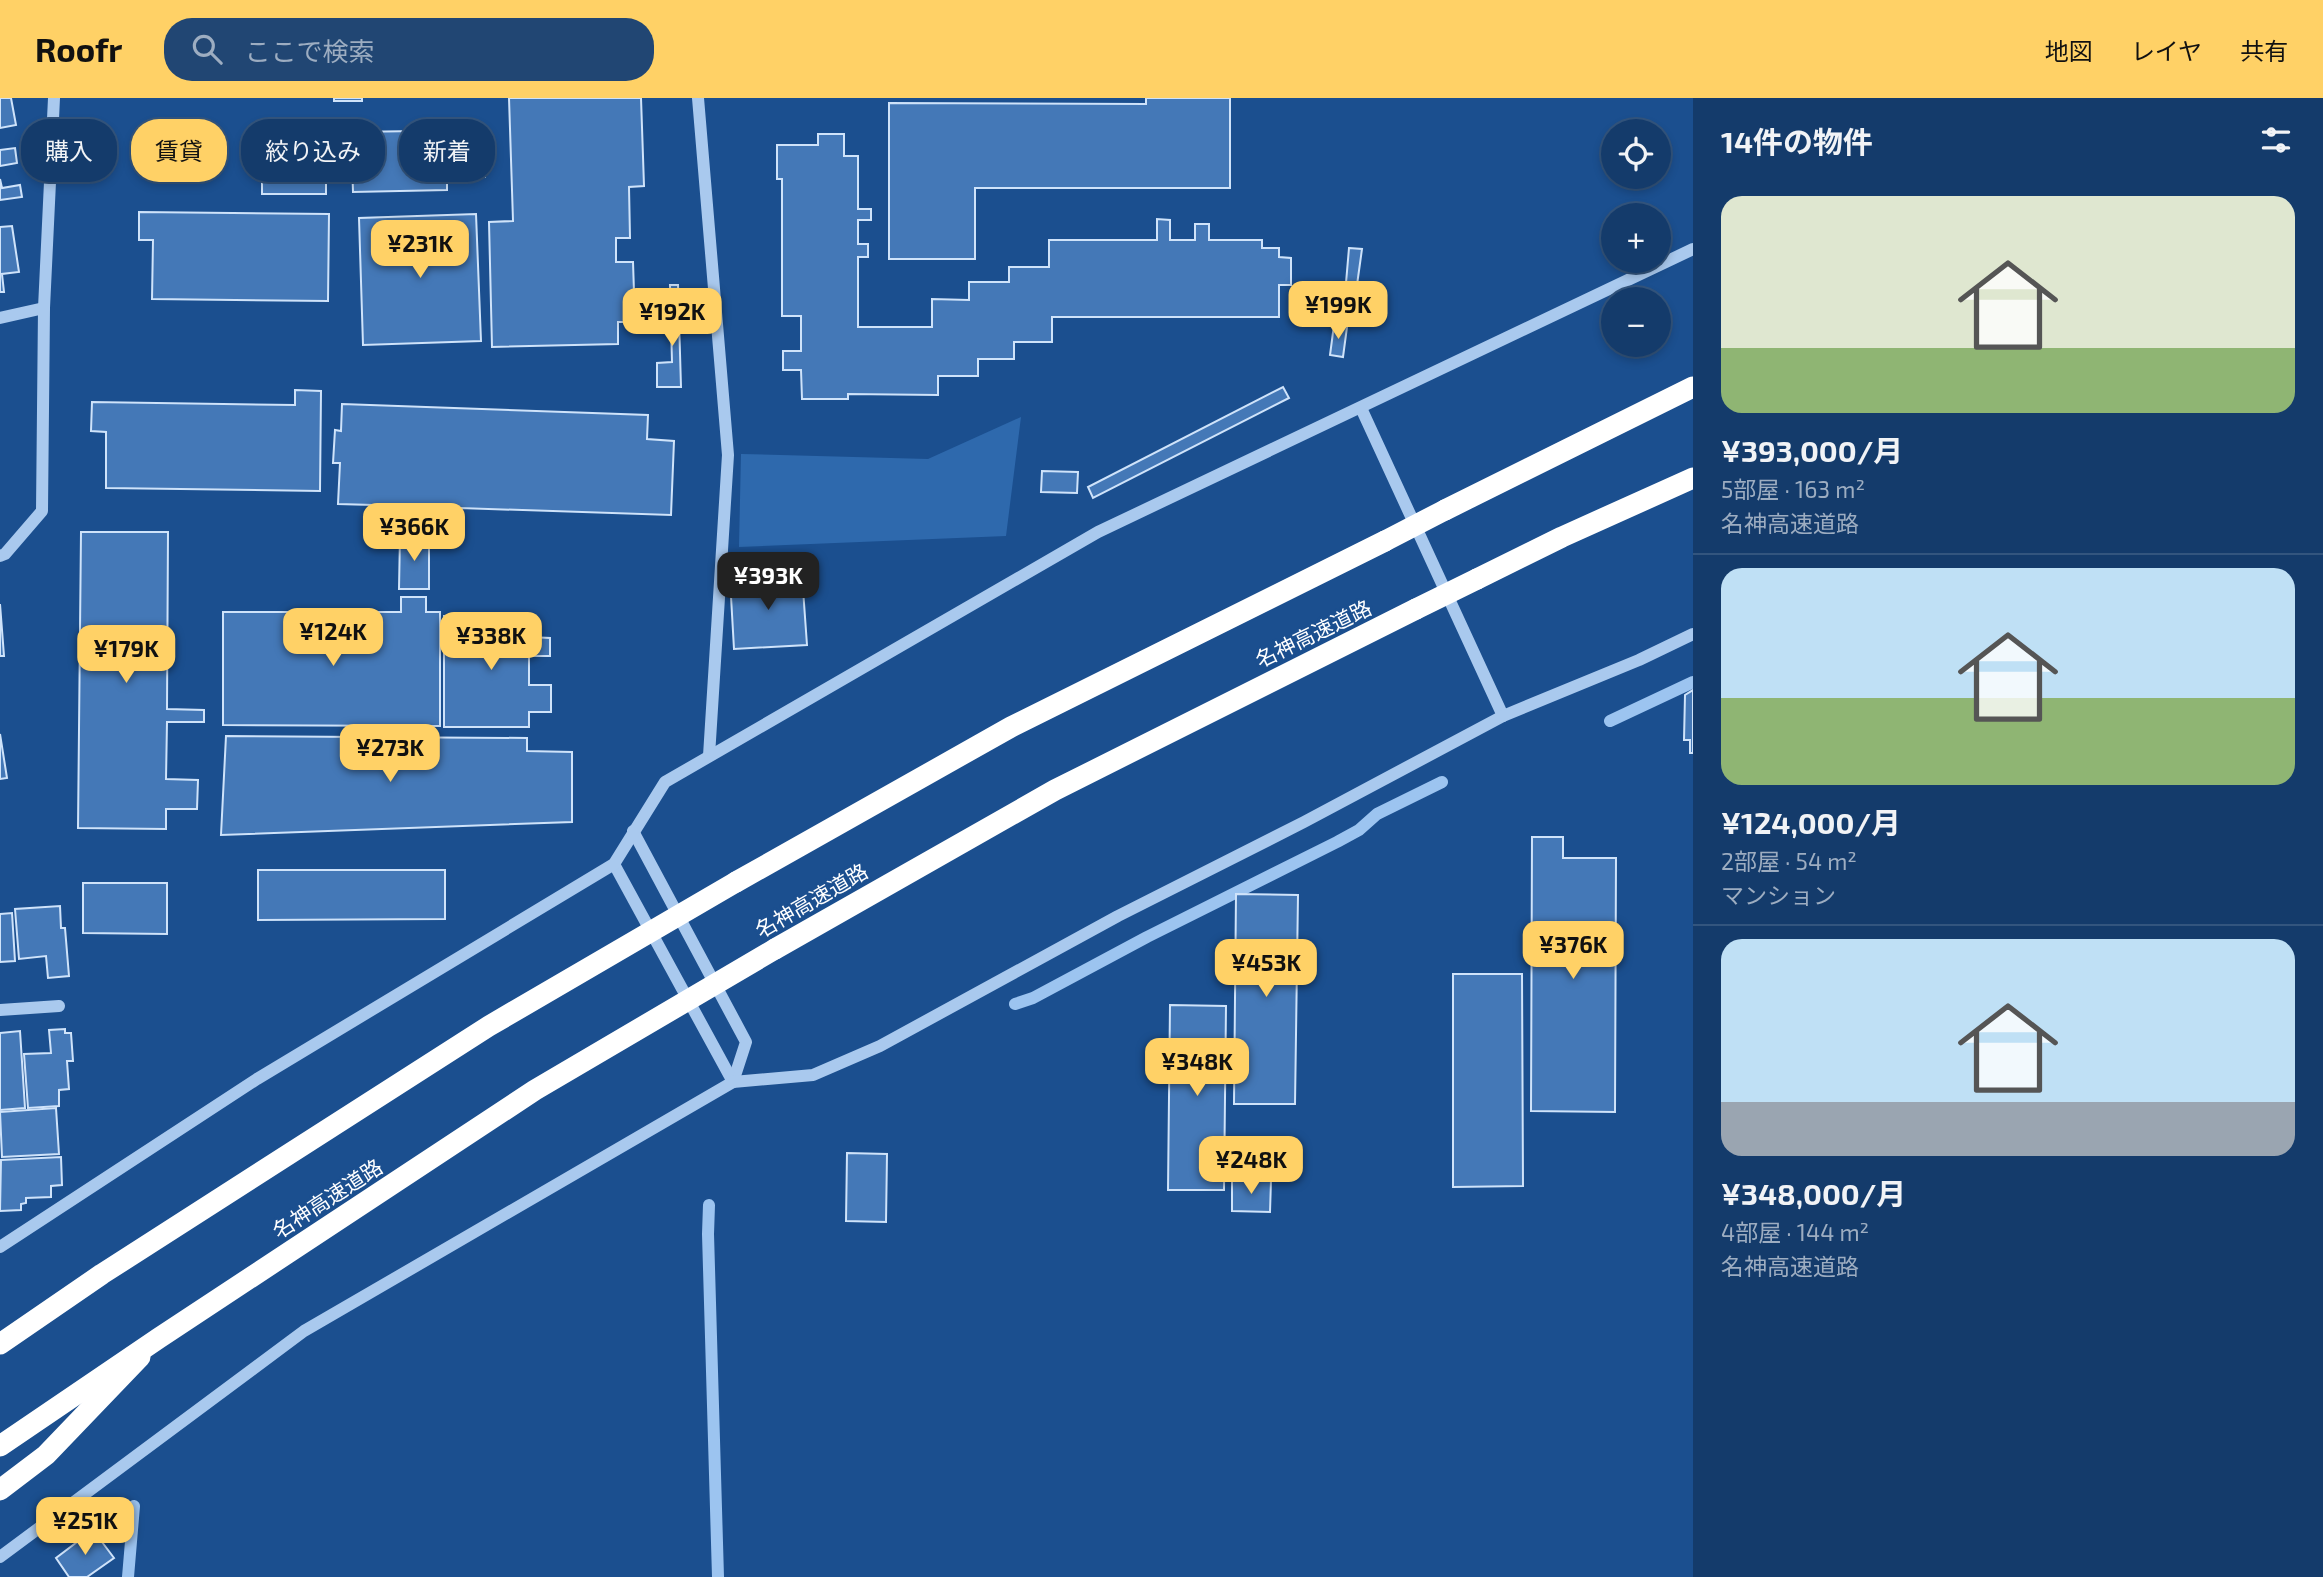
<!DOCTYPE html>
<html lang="ja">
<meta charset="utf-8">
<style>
body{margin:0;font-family:"Exo 2","Noto Sans JP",sans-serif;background:#214673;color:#f1f3f6;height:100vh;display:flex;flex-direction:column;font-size:26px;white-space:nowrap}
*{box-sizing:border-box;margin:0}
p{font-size:23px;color:#9dadc1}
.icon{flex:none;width:38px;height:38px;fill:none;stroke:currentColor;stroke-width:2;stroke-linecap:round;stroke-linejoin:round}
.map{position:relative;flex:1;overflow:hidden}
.details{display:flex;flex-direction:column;background:#143b6b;width:630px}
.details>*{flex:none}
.top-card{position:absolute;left:21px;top:21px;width:665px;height:63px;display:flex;gap:14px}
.tools{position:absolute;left:1601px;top:21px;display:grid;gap:14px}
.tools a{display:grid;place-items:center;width:70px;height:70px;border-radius:50%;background:#143b6b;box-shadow:0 4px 10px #0003,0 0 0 2px #33557e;font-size:35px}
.price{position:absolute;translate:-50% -60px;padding:0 16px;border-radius:14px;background:#ffd166;color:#111;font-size:23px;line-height:46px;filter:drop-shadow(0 2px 4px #0008)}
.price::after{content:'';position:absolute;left:50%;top:42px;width:21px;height:16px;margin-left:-10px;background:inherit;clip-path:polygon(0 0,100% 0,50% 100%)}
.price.selected{background:#222;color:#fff}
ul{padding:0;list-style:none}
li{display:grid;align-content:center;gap:14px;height:371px;padding:0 28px}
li+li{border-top:2px solid #33557e}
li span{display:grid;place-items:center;height:217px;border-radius:21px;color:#555}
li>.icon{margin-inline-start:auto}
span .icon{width:126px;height:126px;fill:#fffc;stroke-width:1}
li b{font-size:30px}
h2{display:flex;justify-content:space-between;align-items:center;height:84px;padding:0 28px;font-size:30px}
.tag{padding:0 24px;border-radius:28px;background:#143b6b;box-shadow:0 4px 10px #0003,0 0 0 2px #33557e;font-size:24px;line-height:63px}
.tag.selected{background:#ffd166;color:#111}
header{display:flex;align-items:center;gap:42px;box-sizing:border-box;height:98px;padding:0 35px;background:#ffd166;color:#111}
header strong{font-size:33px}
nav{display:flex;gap:38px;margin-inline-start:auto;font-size:24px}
.search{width:490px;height:63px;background:#214673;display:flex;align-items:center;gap:18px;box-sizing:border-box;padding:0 24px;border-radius:28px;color:#9dadc1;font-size:26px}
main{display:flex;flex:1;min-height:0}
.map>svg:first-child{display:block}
</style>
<header>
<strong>Roofr</strong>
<div class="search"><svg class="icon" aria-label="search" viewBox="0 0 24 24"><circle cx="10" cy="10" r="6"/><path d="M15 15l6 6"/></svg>ここで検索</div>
<nav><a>地図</a><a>レイヤ</a><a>共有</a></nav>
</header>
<main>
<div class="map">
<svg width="1693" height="1479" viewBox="0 0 1693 1479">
<rect width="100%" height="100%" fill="#1b4f8f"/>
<!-- green -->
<path fill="#2e69ad" d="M 1021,319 L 1006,438 L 739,449 L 741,356 L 928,361 Z"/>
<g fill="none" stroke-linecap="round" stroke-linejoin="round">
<!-- stream -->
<g stroke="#9cc4f0" stroke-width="12">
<path d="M 1610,623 L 1693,584"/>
<path d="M 1015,906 L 1033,900 L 1147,839 L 1337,744 L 1359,732 L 1377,716 L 1442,684"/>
<path d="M 709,1107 L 708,1136 L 718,1479"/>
<path d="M 128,1479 L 134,1408"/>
</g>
</g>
<!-- building -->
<g fill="#4478b7" stroke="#cfe3fa" stroke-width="2">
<path d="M 0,0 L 11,0 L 16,27 L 0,30 Z"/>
<rect x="334" y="0" width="28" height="3"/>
<path d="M 509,0 L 641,0 L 644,88 L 629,89 L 630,140 L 616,140 L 616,164 L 633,164 L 635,224 L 618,224 L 618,246 L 492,249 L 489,124 L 513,123 Z"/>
<path d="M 1146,0 L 1230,0 L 1230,90 L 975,90 L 975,161 L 889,161 L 889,5 L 1146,6 Z"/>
<path d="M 484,32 L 485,79 L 447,79 L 447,92 L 353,94 L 351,34 Z"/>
<path d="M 818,36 L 844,36 L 844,58 L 858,58 L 858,111 L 871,111 L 871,122 L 858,122 L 858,146 L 868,146 L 868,159 L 858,159 L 858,229 L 932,229 L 932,201 L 969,202 L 969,184 L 1009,184 L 1009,169 L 1049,169 L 1049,142 L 1157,142 L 1157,121 L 1170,122 L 1170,142 L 1195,142 L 1195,126 L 1209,126 L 1209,142 L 1262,142 L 1262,150 L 1279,150 L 1279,159 L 1291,160 L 1291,187 L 1279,187 L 1279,219 L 1052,219 L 1052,244 L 1014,244 L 1014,261 L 978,261 L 978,278 L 938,278 L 938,297 L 848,296 L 848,301 L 802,301 L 801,272 L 783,272 L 783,253 L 801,253 L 801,218 L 782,218 L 782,81 L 777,81 L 777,47 L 818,47 Z"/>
<path d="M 15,50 L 17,65 L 0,68 L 0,52 Z"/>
<rect x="262" y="68" width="64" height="28"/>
<path d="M 0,81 L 2,90 L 20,87 L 22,99 L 0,102 Z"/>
<path d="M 139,114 L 329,116 L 328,203 L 152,201 L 153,142 L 139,142 Z"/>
<path d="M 476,116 L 481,243 L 363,247 L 359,120 Z"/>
<path d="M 12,128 L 19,174 L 2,176 L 4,194 L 0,194 L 0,129 Z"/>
<path d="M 1349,150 L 1362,151 L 1357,187 L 1346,185 Z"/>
<path d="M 670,187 L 678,187 L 681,289 L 657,289 L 657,265 L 672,264 Z"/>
<path d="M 1342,190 L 1354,191 L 1350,224 L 1338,222 Z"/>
<path d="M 1334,227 L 1347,229 L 1343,259 L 1330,257 Z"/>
<path d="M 1283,289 L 1289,300 L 1093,400 L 1088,389 Z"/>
<path d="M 295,292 L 321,293 L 320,393 L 106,390 L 106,334 L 91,333 L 92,304 L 295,307 Z"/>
<path d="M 342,306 L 648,317 L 647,341 L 674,343 L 671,417 L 460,410 L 459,432 L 373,429 L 373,407 L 338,406 L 340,365 L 333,365 L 335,332 L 341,333 Z"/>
<path d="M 1042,373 L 1078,374 L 1077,395 L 1041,394 Z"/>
<path d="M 81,434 L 168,434 L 167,611 L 204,612 L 204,624 L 167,624 L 166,681 L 198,682 L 197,711 L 166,711 L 166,731 L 78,730 Z"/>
<path d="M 400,438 L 429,438 L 429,491 L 399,491 Z"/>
<path d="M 802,477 L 807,547 L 734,551 L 730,481 Z"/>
<path d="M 401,499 L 426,499 L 426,514 L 440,514 L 440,628 L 223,627 L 223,514 L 401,514 Z"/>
<path d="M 0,506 L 4,558 L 0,558 Z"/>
<path d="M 444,518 L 529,519 L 529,539 L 550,540 L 550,558 L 529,558 L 529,587 L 551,587 L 551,614 L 529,614 L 529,629 L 444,629 Z"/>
<path d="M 1693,592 L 1693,655 L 1690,655 L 1690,642 L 1684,642 L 1685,597 Z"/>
<path d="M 0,636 L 7,680 L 0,681 Z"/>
<path d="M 226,638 L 527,640 L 527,653 L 572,654 L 572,724 L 221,737 Z"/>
<path d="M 1532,739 L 1563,739 L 1563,760 L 1616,760 L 1615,1014 L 1531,1013 Z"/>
<path d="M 258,772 L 445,772 L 445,821 L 258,822 Z"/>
<path d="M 83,785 L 167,785 L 167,836 L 83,835 Z"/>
<path d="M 1236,796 L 1298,797 L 1295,1006 L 1234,1006 Z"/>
<path d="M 60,808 L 61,830 L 65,830 L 69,878 L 48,880 L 46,858 L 19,861 L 15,811 Z"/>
<path d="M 12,815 L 15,863 L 0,864 L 0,816 Z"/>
<path d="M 1453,876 L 1522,876 L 1523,1088 L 1453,1089 Z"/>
<path d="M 1170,907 L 1226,908 L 1224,1092 L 1168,1092 Z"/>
<path d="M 65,931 L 65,935 L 71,935 L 73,963 L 67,963 L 69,991 L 59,992 L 59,1008 L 28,1010 L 24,956 L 51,955 L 49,932 Z"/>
<path d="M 20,933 L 25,1010 L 0,1012 L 0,935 Z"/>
<path d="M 56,1010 L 59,1056 L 2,1059 L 0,1014 Z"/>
<path d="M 847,1055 L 887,1056 L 886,1124 L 846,1123 Z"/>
<path d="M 61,1059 L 62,1087 L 51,1088 L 51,1099 L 26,1100 L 26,1105 L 21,1106 L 21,1112 L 0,1113 L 1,1062 Z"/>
<path d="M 1232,1082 L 1271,1082 L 1270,1114 L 1232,1113 Z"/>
<path d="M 93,1432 L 114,1460 L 87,1479 L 69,1479 L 56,1460 Z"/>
</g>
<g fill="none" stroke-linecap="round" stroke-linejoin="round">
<!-- minor -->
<g stroke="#a9c9ee" stroke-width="12">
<path d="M 698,0 L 728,357 L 709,658"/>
<path d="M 0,220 L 44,210"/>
<path d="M 1361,310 L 1503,618"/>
<path d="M 0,458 L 5,456 L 42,413 L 44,210 L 54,0"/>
<path d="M 633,733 L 746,944 L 733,984"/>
<path d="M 614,766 L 733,984"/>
<path d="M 0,912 L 59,908"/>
<path d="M 0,1149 L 257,981 L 614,766 L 665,684 L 1098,434 L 1693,151"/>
<path d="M 0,1459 L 304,1233 L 733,984 L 813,977 L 880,948 L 1118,818 L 1304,724 L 1503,618 L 1639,562 L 1693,536"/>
</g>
<!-- highway -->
<g stroke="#fff" stroke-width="21">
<path d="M 1445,412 L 1693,289"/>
<path d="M 1477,481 L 1562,439 L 1693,380"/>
<path d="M 736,784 L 1011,629 L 1385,443"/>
<path d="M 775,851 L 1055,692 L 1416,511"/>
<path d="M 0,1392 L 46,1357 L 140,1259"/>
</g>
<!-- highway-bridge -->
<g stroke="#fff" stroke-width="21">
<path d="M 1385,443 L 1445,412"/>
<path d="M 1416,511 L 1477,481"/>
<path d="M 0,1246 L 102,1176 L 489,928 L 736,784"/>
<path d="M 0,1348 L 159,1240 L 535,992 L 775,851"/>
</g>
</g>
<g text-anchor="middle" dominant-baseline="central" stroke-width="5" stroke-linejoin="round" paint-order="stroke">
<!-- street labels -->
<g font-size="21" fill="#fff" stroke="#1b4f8f">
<text transform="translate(1313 535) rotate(-26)">名神高速道路</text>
<text transform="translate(811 802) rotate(-30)">名神高速道路</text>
<text transform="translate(327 1100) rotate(-33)">名神高速道路</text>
</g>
</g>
</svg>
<div class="tools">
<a><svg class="icon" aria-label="locate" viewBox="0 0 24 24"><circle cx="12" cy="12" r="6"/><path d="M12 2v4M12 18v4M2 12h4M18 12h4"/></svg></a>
<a>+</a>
<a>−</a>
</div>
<b class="price" style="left:420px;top:182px">¥231K</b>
<b class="price" style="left:1338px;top:243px">¥199K</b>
<b class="price" style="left:672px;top:250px">¥192K</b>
<b class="price" style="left:414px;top:465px">¥366K</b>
<b class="price selected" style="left:768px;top:514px">¥393K</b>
<b class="price" style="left:333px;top:570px">¥124K</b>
<b class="price" style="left:491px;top:574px">¥338K</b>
<b class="price" style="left:126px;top:587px">¥179K</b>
<b class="price" style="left:390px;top:686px">¥273K</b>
<b class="price" style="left:1573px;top:883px">¥376K</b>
<b class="price" style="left:1266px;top:901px">¥453K</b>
<b class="price" style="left:1197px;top:1000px">¥348K</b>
<b class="price" style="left:1251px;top:1098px">¥248K</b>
<b class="price" style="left:85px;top:1459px">¥251K</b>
<div class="top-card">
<a class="tag">購入</a>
<a class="tag selected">賃貸</a>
<a class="tag">絞り込み</a>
<a class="tag">新着</a>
</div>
</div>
<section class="details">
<h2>14件の物件<svg class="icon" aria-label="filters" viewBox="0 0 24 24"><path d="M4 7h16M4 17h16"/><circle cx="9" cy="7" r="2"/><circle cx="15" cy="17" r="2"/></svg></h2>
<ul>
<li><span style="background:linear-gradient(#dfe7d0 70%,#8fb573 0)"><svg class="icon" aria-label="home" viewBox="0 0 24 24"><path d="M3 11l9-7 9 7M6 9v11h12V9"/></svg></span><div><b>¥393,000/月</b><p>5部屋 · 163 m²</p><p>名神高速道路</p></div></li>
<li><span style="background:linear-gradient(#bfe0f5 60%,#8fb573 0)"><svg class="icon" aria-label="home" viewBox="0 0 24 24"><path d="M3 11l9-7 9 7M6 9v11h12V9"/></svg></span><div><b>¥124,000/月</b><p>2部屋 · 54 m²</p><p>マンション</p></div></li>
<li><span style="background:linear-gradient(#bfe0f5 75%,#9aa5b1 0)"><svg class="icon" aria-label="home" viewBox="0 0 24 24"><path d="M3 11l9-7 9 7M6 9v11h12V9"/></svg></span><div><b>¥348,000/月</b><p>4部屋 · 144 m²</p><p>名神高速道路</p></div></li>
</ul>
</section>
</main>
